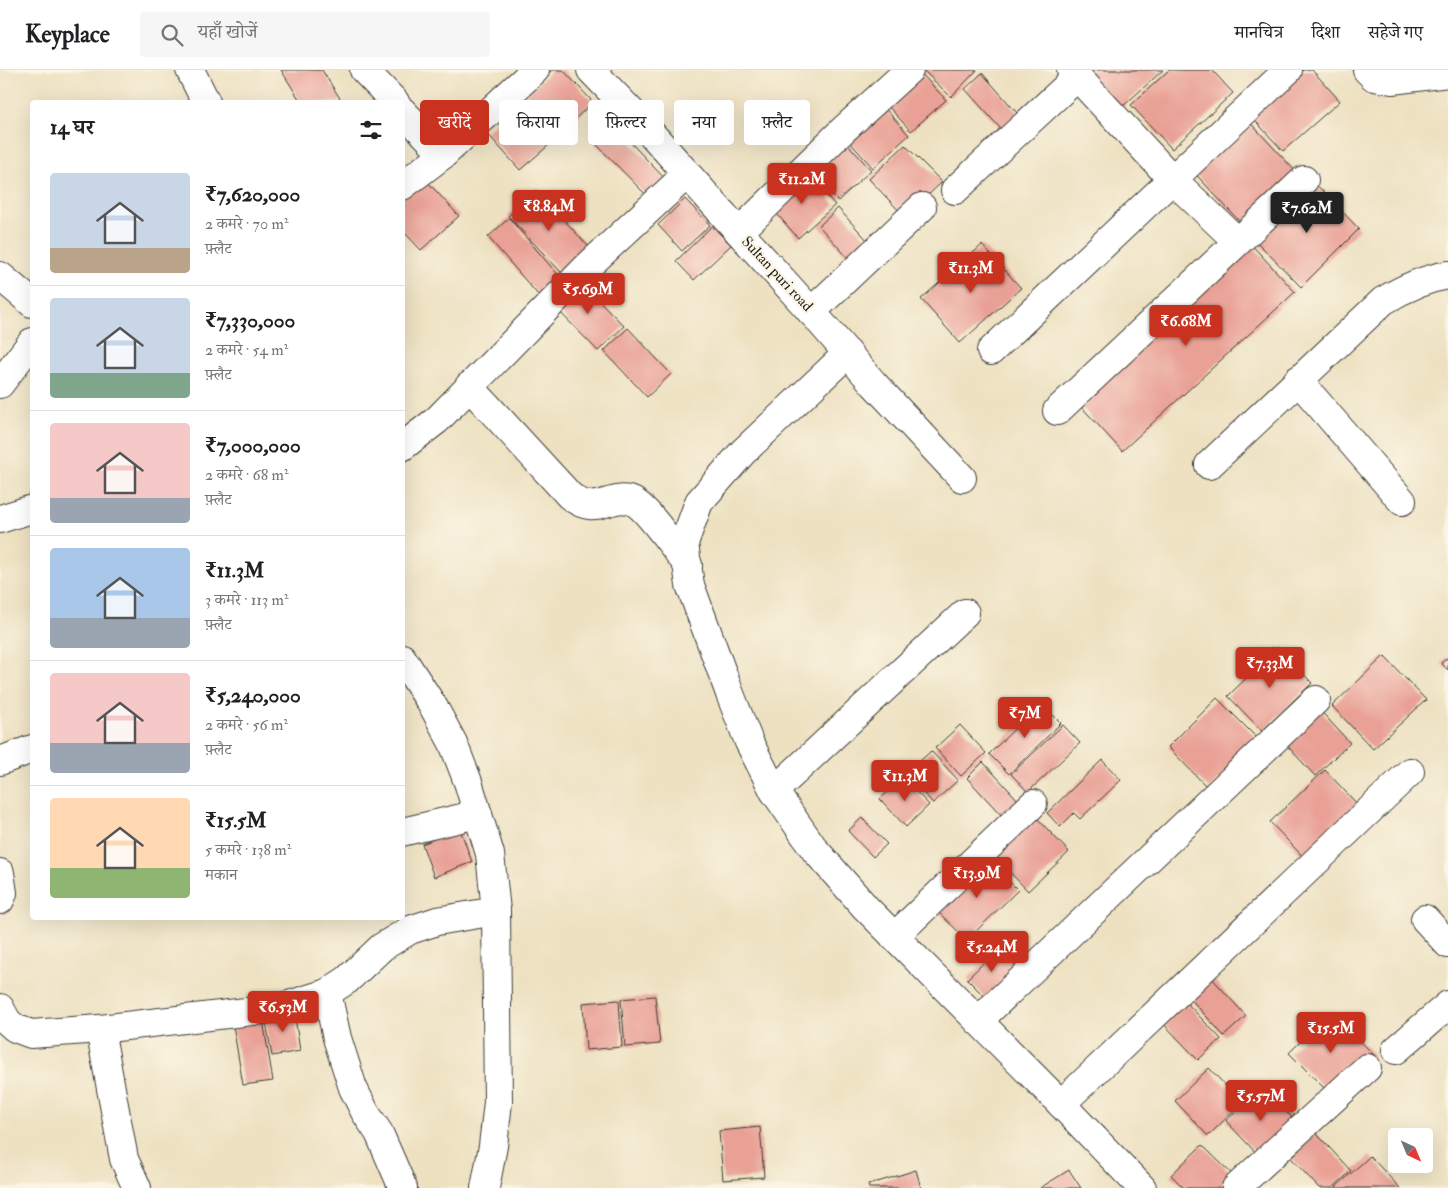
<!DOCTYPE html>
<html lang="hi">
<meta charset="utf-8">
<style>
body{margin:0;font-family:"IM FELL Double Pica","Noto Serif Devanagari",serif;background:#f6f6f6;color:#202124;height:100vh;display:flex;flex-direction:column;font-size:19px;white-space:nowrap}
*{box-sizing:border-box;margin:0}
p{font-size:16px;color:#757577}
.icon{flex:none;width:28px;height:28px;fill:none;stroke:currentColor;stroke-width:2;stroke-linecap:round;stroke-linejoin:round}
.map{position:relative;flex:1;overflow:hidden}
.panel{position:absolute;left:30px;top:30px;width:375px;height:820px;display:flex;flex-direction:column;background:#fff;border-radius:5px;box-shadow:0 5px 20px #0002}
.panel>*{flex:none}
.guide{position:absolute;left:420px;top:30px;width:475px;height:45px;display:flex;gap:10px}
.needle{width:32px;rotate:136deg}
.controls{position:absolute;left:1388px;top:1058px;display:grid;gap:10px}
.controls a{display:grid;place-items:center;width:45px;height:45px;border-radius:5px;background:#fff;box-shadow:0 5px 20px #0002;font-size:25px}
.price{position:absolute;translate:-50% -42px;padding:0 11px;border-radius:5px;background:#c8321e;color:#fff;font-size:16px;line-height:32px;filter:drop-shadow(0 1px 2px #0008)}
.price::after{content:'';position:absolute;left:50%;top:30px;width:15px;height:11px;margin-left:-8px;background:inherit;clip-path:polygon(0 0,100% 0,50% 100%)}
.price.selected{background:#222;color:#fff}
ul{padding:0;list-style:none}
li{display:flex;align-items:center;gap:15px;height:125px;padding:0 20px}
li+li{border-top:1px solid #e0e0e0}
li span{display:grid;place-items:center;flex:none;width:140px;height:100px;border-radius:5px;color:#555}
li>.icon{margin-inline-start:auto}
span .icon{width:60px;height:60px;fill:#fffc;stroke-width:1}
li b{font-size:21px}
h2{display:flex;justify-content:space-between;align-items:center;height:60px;padding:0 20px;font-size:21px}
.tag{padding:0 18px;border-radius:5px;background:#fff;box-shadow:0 5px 20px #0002;font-size:18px;line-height:45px}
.tag.selected{background:#c8321e;color:#fff}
header{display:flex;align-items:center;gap:30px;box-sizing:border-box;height:70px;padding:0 25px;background:#fff;border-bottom:1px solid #e0e0e0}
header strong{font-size:24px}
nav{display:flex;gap:28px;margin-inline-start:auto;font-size:18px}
.search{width:350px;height:45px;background:#f6f6f6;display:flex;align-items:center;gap:12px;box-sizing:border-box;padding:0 18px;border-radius:5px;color:#757577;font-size:19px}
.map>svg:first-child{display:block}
</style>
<header>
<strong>Keyplace</strong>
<div class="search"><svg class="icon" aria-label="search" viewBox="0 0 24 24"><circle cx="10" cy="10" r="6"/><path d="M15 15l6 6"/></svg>यहाँ खोजें</div>
<nav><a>मानचित्र</a><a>दिशा</a><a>सहेजे गए</a></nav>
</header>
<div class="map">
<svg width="1448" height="1118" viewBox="0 0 1448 1118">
<rect width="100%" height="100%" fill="#fcf5e5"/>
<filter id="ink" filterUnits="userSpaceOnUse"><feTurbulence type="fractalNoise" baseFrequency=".02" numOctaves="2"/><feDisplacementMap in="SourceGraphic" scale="10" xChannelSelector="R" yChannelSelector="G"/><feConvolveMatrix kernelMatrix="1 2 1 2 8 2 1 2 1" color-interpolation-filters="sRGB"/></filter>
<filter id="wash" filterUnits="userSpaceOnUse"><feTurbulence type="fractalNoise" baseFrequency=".0096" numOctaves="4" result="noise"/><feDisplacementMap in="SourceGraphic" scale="20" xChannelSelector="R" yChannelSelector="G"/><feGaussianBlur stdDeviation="1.12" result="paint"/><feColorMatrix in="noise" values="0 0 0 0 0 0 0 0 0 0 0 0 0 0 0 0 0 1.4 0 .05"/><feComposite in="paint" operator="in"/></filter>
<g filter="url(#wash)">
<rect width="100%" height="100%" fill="#ede1c1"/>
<g id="blocks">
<!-- building -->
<g fill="#e9a095">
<path d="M 281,0 L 322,0 L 341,30 L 337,32 L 301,32 Z"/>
<path d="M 552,0 L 563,0 L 593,32 L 554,69 L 519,32 Z"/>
<path d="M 923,0 L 977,0 L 951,27 Z"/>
<path d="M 1087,0 L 1163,0 L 1121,38 Z"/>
<path d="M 1169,0 L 1212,0 L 1233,23 L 1172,79 L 1131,35 Z"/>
<path d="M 1298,0 L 1312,0 L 1340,31 L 1283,81 L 1249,44 Z"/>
<path d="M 920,2 L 946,30 L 911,61 L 886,34 Z"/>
<path d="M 982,3 L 1018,44 L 1001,59 L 965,19 Z"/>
<path d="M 882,35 L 909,65 L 873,98 L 846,68 Z"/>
<path d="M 514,36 L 549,75 L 520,100 L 486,62 Z"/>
<path d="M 1244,46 L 1297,103 L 1242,154 L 1189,97 Z"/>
<path d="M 610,51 L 669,113 L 651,130 L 591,69 Z"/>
<path d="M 844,70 L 871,100 L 838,131 L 810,102 Z"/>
<path d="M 905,75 L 942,112 L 905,147 L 869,109 Z"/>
<path d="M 806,102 L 835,135 L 798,168 L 769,135 Z"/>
<path d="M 425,109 L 459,146 L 421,180 L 402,160 L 402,129 Z"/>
<path d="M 1313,111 L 1359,159 L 1301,217 L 1254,169 Z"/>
<path d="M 536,120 L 590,178 L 563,204 L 508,146 Z"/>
<path d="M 685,129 L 710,155 L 682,181 L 658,155 Z"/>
<path d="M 838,138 L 868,171 L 849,189 L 819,156 Z"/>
<path d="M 509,148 L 560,207 L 539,226 L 488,167 Z"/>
<path d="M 712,156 L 731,175 L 694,210 L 676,191 Z"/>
<path d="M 1249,172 L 1295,222 L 1122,381 L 1076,331 Z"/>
<path d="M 982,175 L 1021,218 L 960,273 L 921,229 Z"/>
<path d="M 578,209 L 624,256 L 598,281 L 552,234 Z"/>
<path d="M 628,258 L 671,304 L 647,327 L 604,281 Z"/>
<path d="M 1278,577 L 1312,613 L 1262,661 L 1228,626 Z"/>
<path d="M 1384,586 L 1426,630 L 1373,679 L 1332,636 Z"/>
<path d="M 1448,587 L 1448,600 L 1441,593 Z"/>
<path d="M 1217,628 L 1259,670 L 1209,719 L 1168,677 Z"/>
<path d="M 1041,633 L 1061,653 L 1009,704 L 989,684 Z"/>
<path d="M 1317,637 L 1350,673 L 1315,706 L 1282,670 Z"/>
<path d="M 960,655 L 986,683 L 961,706 L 935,678 Z"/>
<path d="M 1063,655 L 1080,673 L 1028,722 L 1011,704 Z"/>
<path d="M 931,681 L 958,710 L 933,733 L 906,704 Z"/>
<path d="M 1102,690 L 1121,710 L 1080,749 L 1074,743 L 1060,757 L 1047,743 Z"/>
<path d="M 983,692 L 1019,731 L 1002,746 L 967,708 Z"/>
<path d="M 1325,700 L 1362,739 L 1308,792 L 1270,752 Z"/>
<path d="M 903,708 L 929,735 L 906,757 L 880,729 Z"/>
<path d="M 1034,745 L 1069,782 L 1028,821 L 993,785 Z"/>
<path d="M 862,748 L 887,774 L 873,787 L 848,761 Z"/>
<path d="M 460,759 L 472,792 L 434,807 L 422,774 Z"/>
<path d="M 986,788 L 1018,820 L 967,870 L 935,839 Z"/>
<path d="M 999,878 L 1017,897 L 986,928 L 967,909 Z"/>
<path d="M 1210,906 L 1246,946 L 1224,966 L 1188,926 Z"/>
<path d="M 655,926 L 660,974 L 625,977 L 621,929 Z"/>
<path d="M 1183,929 L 1221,969 L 1198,990 L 1160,950 Z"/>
<path d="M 619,930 L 622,977 L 586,980 L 583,933 Z"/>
<path d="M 294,941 L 300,981 L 272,986 L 265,946 Z"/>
<path d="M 1331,941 L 1374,985 L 1332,1026 L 1289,983 Z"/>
<path d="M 262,944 L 273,1011 L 243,1015 L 232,949 Z"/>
<path d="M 1209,998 L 1242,1033 L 1208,1066 L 1175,1031 Z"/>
<path d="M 1263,1017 L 1296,1052 L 1259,1086 L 1226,1051 Z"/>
<path d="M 760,1057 L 764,1107 L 723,1110 L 719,1061 Z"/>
<path d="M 1316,1063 L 1351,1101 L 1333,1118 L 1319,1118 L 1291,1088 Z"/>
<path d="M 1202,1075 L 1237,1109 L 1228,1118 L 1184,1118 L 1171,1105 Z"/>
<path d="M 1370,1086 L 1400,1118 L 1335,1118 Z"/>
<path d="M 916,1100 L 921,1118 L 869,1118 L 868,1115 Z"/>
<path d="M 1069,1100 L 1081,1118 L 1040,1118 Z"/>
</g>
</g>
</g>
<g filter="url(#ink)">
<use href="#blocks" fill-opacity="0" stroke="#3b3a35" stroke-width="1"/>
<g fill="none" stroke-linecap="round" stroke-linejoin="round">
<!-- minor casing -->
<g stroke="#3b3a35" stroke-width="30">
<g id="minor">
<path d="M 190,0 L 206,32"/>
<path d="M 364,0 L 395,32"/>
<path d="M 591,0 L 641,52 L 739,162 L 816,247 L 874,314 L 962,408"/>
<path d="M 1071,0 L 1173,110 L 1237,171"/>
<path d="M 1367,0 L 1374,7 L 1392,10 L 1448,3"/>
<path d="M 402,41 L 444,84"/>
<path d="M 402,116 L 444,84 L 535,0"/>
<path d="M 955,120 L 1077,7"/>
<path d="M 739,162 L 842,61 L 909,0"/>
<path d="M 0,206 L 32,233"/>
<path d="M 811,242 L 922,137"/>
<path d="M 991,281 L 1288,0"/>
<path d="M 848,283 L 743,382 L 699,432 L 684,473 L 690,515 L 730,624 L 749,672 L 774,721 L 815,780 L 866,838 L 1061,1034 L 1142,1118"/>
<path d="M 1298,310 L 1402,431"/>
<path d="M 0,314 L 32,272"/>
<path d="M 469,316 L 570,426 C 598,448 608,423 632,431 C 647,437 676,481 688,495"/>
<path d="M 1057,341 L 1304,110"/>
<path d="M 402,377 L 437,350 L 587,197 L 687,104"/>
<path d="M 1209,395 L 1383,231 C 1404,218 1424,209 1448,205"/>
<path d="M 0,449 L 32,439"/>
<path d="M 402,588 L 433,636 L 453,673 L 468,712 L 490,784 L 496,841 L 498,1032 L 493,1076 L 485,1118"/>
<path d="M 0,691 L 32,679"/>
<path d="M 774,721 L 965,543"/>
<path d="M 402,762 L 478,744"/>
<path d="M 0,803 L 3,823 L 0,830"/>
<path d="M 1425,849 L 1448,874"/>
<path d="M 894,867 L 1033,734"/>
<path d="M 327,923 L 337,968 L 353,1018 L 365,1042 L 379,1063 L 403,1118"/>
<path d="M 0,938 L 7,951 L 15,958 L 31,964 L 100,959 L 279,938 L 327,923 L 347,910 L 382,877 L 410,860 L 437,851 L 496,841"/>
<path d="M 978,951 L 1316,630"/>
<path d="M 100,959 L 124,1089 L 137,1118"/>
<path d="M 1396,980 L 1448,935"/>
<path d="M 1061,1034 L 1410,702"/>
<path d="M 1236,1118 L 1367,998"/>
</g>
</g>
<!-- minor -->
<use href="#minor" stroke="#fff" stroke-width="28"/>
</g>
</g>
<g text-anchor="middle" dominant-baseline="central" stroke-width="4.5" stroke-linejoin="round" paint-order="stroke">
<!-- street labels -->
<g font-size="15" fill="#1c1c1c" stroke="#fcf5e5">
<text transform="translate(777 204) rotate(47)">Sultan puri road</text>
</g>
</g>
</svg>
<div class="controls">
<a><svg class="needle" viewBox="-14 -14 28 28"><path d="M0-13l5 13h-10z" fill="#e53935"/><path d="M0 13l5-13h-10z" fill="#757577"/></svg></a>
</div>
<b class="price" style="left:802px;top:135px">₹11.2M</b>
<b class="price" style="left:549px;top:162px">₹8.84M</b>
<b class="price selected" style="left:1307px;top:164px">₹7.62M</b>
<b class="price" style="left:971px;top:224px">₹11.3M</b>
<b class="price" style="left:588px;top:245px">₹5.69M</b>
<b class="price" style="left:1186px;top:277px">₹6.68M</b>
<b class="price" style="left:1270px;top:619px">₹7.33M</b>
<b class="price" style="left:1025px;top:669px">₹7M</b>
<b class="price" style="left:905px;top:732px">₹11.3M</b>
<b class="price" style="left:977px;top:829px">₹13.9M</b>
<b class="price" style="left:992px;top:903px">₹5.24M</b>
<b class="price" style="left:283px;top:963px">₹6.53M</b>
<b class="price" style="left:1331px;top:984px">₹15.5M</b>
<b class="price" style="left:1261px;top:1052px">₹5.57M</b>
<div class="guide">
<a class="tag selected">खरीदें</a>
<a class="tag">किराया</a>
<a class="tag">फ़िल्टर</a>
<a class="tag">नया</a>
<a class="tag">फ़्लैट</a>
</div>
<section class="panel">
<h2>14 घर<svg class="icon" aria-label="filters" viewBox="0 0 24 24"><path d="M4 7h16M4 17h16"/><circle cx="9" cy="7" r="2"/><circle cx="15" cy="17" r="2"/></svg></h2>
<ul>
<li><span style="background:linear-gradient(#c9d6e8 75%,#b9a48a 0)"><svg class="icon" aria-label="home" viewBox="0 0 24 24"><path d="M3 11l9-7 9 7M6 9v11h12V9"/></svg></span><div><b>₹7,620,000</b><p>2 कमरे · 70 m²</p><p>फ़्लैट</p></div></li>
<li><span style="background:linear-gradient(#c9d6e8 75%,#7fa58c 0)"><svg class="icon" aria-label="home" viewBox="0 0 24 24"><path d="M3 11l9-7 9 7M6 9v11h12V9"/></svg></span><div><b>₹7,330,000</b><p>2 कमरे · 54 m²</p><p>फ़्लैट</p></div></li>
<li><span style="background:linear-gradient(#f6c9c9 75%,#9aa5b1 0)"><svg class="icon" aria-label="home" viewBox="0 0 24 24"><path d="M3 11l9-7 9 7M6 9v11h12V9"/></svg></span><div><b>₹7,000,000</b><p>2 कमरे · 68 m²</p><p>फ़्लैट</p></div></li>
<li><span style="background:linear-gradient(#a9c7e8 70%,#9aa5b1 0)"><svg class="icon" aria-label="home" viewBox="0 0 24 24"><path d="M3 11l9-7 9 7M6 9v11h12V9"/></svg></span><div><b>₹11.3M</b><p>3 कमरे · 113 m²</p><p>फ़्लैट</p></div></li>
<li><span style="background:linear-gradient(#f6c9c9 70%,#9aa5b1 0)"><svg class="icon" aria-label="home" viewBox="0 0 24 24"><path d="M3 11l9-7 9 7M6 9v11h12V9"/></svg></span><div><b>₹5,240,000</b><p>2 कमरे · 56 m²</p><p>फ़्लैट</p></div></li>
<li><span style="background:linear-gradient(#ffd9b3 70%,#8fb573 0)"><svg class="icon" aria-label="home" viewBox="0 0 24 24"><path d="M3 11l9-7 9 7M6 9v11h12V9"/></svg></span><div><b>₹15.5M</b><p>5 कमरे · 138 m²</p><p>मकान</p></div></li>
</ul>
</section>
</div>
